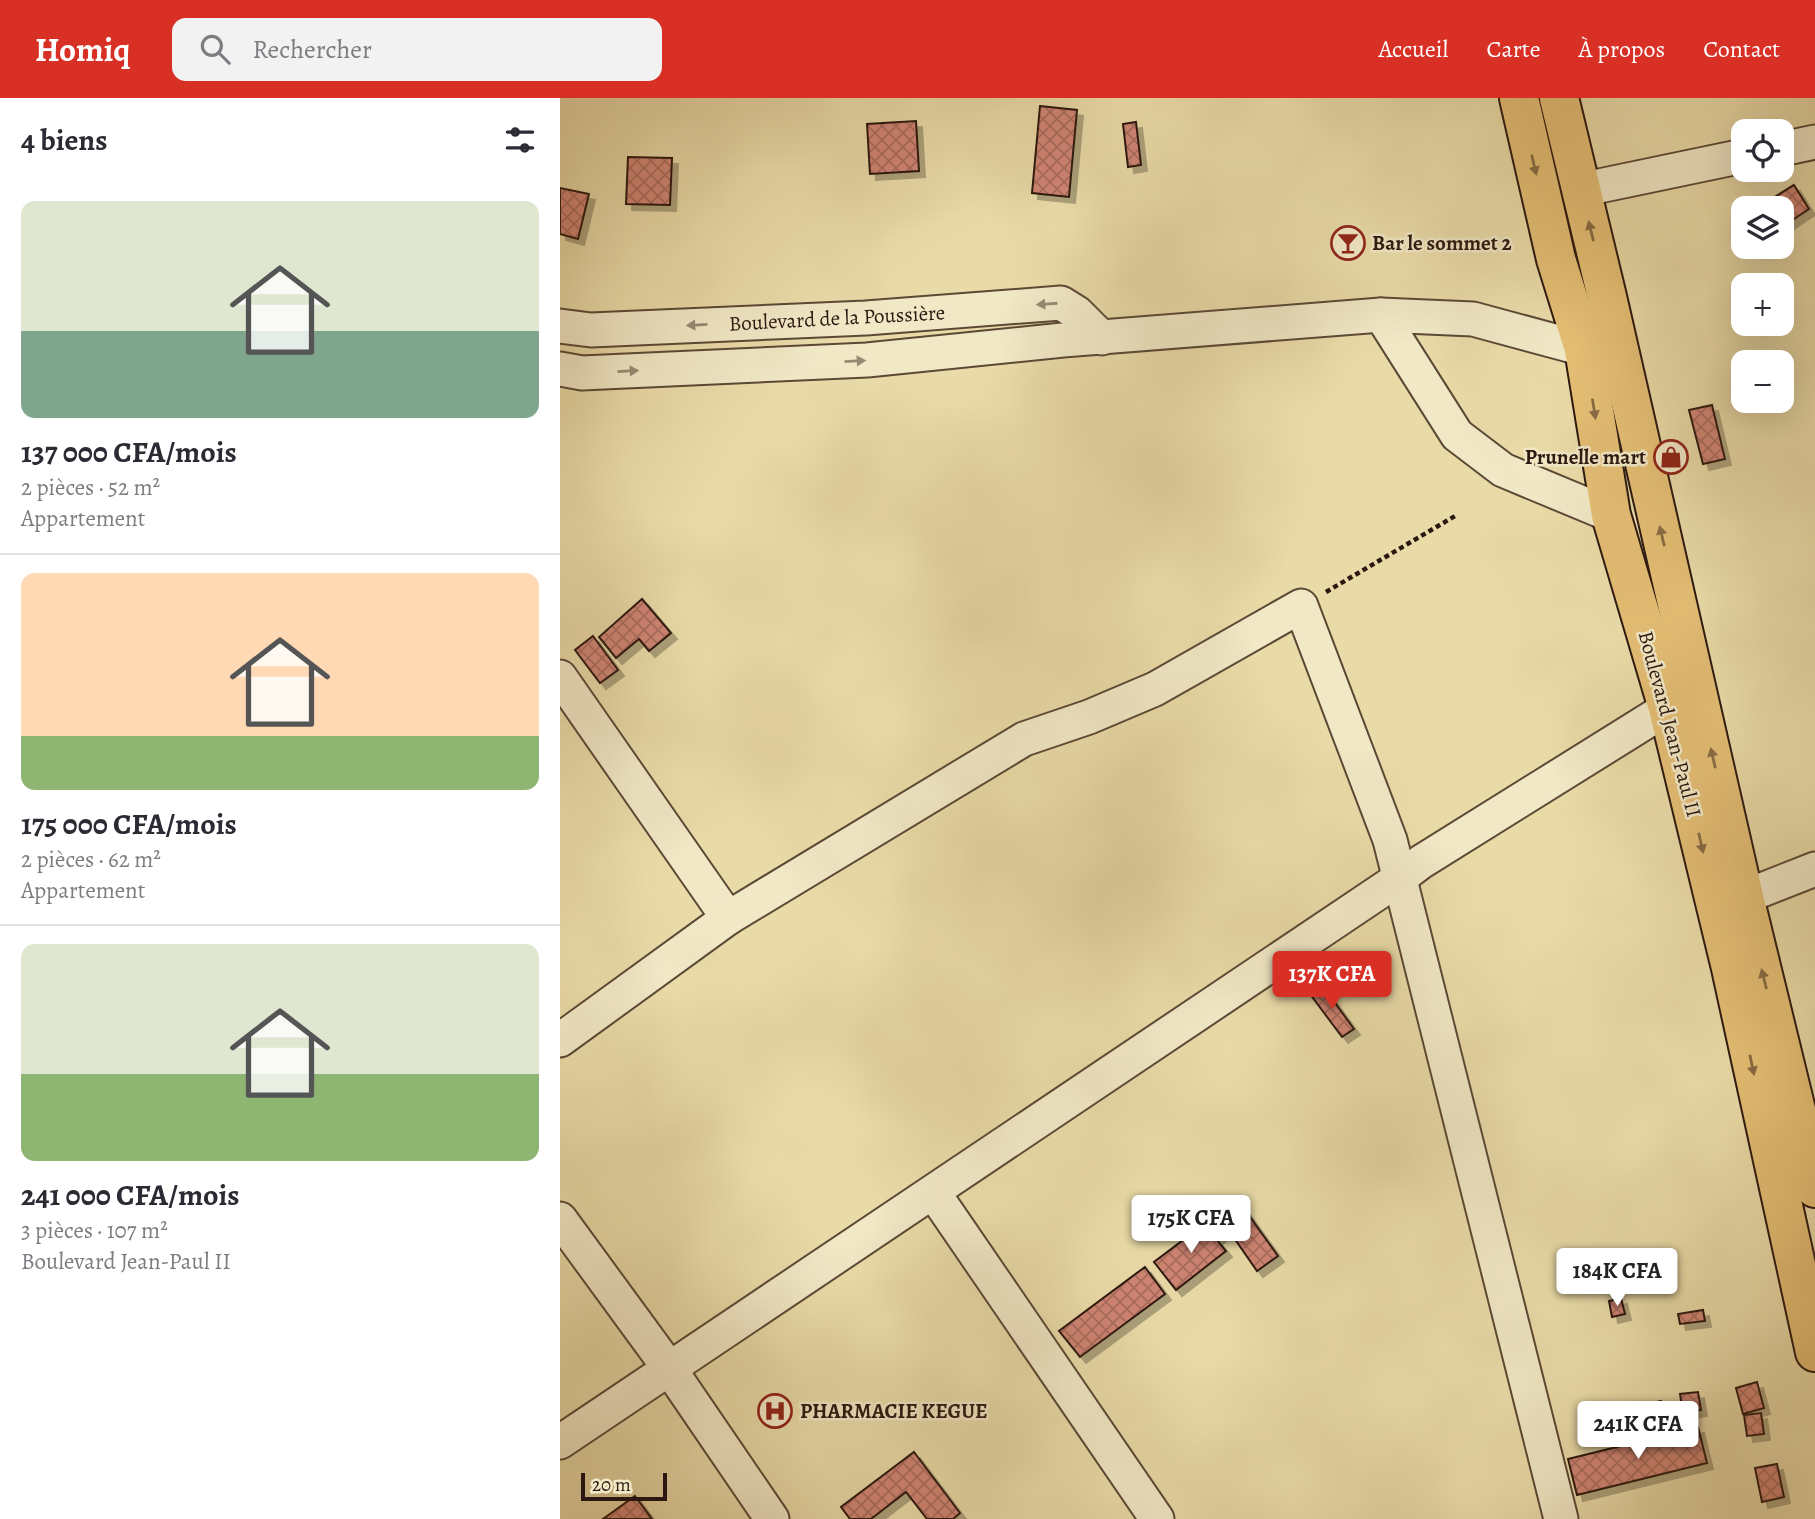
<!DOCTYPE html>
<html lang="fr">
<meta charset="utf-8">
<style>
body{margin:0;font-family:Alegreya,serif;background:#f2f2f3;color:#2b2b33;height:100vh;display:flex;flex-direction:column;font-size:26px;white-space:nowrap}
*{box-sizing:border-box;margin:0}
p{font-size:23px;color:#7c7c81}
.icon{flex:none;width:38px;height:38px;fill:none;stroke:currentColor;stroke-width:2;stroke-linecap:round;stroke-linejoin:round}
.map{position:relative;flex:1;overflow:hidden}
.drawer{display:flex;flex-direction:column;background:#fff;width:560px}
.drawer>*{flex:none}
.tools{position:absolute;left:1171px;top:21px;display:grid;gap:14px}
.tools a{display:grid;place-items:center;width:63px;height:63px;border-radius:14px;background:#fff;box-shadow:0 7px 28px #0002;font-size:35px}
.scale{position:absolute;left:21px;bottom:18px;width:86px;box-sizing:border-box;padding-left:7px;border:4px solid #2c1810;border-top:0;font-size:19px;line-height:24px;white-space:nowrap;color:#2c1810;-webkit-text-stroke:5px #f1e8c6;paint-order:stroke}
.price{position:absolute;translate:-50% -60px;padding:0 16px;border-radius:7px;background:#fff;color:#222;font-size:23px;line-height:46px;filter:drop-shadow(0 2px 4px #0008)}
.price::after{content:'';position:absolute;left:50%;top:42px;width:21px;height:16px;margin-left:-10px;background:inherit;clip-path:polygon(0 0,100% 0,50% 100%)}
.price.selected{background:#d93025;color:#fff}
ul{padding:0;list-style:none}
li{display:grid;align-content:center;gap:14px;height:371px;padding:0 21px}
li+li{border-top:2px solid #e1e1e2}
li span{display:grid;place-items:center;height:217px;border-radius:14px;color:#555}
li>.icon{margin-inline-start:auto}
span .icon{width:126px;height:126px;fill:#fffc;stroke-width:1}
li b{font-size:30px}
h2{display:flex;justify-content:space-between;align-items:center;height:84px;padding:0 21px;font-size:30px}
header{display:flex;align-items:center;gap:42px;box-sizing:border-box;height:98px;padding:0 35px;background:#d93025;color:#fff}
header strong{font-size:33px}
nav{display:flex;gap:38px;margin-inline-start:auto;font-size:24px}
.search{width:490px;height:63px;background:#f2f2f3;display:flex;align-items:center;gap:18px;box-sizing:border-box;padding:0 24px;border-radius:14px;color:#7c7c81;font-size:26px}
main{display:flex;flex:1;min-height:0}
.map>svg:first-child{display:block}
</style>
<header>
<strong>Homiq</strong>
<div class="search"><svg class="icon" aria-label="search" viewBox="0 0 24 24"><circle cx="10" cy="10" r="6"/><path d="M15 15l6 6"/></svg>Rechercher</div>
<nav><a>Accueil</a><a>Carte</a><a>À propos</a><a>Contact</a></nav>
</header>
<main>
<section class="drawer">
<h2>4 biens<svg class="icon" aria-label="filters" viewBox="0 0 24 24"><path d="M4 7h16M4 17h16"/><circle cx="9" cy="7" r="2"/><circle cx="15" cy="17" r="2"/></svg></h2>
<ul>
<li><span style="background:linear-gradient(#dfe7d0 60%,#7fa58c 0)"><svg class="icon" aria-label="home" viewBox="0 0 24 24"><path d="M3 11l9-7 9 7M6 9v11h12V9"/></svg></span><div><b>137 000 CFA/mois</b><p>2 pièces · 52 m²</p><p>Appartement</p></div></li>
<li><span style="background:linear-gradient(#ffd9b3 75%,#8fb573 0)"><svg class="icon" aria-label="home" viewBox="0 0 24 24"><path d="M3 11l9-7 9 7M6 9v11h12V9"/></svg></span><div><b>175 000 CFA/mois</b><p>2 pièces · 62 m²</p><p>Appartement</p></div></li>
<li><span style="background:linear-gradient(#dfe7d0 60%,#8fb573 0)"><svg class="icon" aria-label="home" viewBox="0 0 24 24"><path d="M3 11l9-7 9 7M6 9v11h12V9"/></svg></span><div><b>241 000 CFA/mois</b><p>3 pièces · 107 m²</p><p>Boulevard Jean-Paul II</p></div></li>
</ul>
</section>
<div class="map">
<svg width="1255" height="1421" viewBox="0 0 1255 1421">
<defs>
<pattern id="building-cross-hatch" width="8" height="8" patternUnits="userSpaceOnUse" patternTransform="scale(1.75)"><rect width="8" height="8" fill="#d08574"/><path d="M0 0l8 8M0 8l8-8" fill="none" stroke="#a96c5e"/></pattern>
<filter id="shadow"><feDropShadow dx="6" dy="6" stdDeviation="0" flood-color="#0004"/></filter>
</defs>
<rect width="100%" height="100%" fill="#e9dba8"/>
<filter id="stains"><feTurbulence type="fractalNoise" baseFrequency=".00286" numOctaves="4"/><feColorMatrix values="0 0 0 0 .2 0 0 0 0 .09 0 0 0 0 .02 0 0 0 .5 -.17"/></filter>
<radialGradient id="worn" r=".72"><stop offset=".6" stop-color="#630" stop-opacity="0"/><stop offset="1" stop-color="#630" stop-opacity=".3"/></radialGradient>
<!-- building -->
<g fill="url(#building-cross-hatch)" stroke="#2c1810" stroke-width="2" filter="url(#shadow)">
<path d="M 480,8 L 517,12 L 509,99 L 472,95 Z"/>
<path d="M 356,23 L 359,73 L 310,76 L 307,26 Z"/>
<path d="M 576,24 L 581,67 L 568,69 L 563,26 Z"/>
<path d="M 68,59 L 112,60 L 110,107 L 66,106 Z"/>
<path d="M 1234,87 L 1249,111 L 1222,129 L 1222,110 L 1197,110 Z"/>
<path d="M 0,90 L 29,96 L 18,141 L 0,136 Z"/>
<path d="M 1152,307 L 1165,361 L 1143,366 L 1129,312 Z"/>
<path d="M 82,501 L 111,535 L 89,553 L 79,541 L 56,560 L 39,539 Z"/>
<path d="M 33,538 L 58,572 L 40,585 L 15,552 Z"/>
<path d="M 762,887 L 794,931 L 782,939 L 750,896 Z"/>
<path d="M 683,1109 L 718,1158 L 697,1173 L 663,1124 Z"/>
<path d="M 651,1121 L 662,1136 L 656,1141 L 666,1153 L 616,1192 L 594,1164 Z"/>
<path d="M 585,1169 L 605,1196 L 520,1259 L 499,1233 Z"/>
<path d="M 1061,1200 L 1065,1216 L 1052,1219 L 1049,1203 Z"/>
<path d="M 1143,1212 L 1145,1223 L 1120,1226 L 1118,1216 Z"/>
<path d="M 1197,1284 L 1204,1310 L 1183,1316 L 1176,1290 Z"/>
<path d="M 1138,1294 L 1141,1312 L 1123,1315 L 1120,1296 Z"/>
<path d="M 1101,1303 L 1106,1323 L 1046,1337 L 1041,1317 Z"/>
<path d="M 1201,1315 L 1204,1336 L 1187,1338 L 1184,1317 Z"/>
<path d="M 1138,1329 L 1147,1365 L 1017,1397 L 1008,1361 Z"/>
<path d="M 354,1354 L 400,1415 L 393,1421 L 367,1421 L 346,1394 L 311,1421 L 290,1421 L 281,1409 Z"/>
<path d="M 1217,1366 L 1224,1399 L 1202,1404 L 1195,1370 Z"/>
<path d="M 75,1398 L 92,1421 L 43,1421 Z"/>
</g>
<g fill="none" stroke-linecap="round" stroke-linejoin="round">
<!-- minor casing -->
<g stroke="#5b4936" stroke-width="37">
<g id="minor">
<path d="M 1222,51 L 1255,44"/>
<path d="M 1020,92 L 1183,58"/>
<path d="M 821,217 L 897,337 L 943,372 L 1051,417"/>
<path d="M 0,228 L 31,232 L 306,220 L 501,205 L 517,215 L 542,240"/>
<path d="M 0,271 L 22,275 L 307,262 L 503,242 L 821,217 L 913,221 L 1024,251"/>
<path d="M 0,579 L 168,820"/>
<path d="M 1184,799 L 1255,771"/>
<path d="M 0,942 L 168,820 L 464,641 L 529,619 L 595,591 L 741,508 L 830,742 L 1001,1421"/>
<path d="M 373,1094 L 597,1421"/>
<path d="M 0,1121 L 109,1270 L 212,1421"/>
<path d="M 0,1344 L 840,780 L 861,764 L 1108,610 L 1130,604"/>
</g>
</g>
<!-- major casing -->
<g stroke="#2c1810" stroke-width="42">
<g id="major">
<path d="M 959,0 L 996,161 L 1024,251 L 1051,417 L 1108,610 L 1171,870 L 1255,1254"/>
<path d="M 999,0 L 1047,199 L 1184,799 L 1255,1090"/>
</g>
</g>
<!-- path -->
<path stroke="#2c1810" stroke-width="4.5" stroke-dasharray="5 3.5" stroke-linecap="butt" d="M 766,494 L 895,418"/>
<!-- minor -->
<use href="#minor" stroke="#f1e8c6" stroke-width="33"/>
<!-- major -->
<use href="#major" stroke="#e4be74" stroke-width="38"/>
</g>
<!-- one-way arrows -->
<defs><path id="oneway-solid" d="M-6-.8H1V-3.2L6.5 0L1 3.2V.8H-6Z" transform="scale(1.75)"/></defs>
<g fill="#886b42">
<use href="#oneway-solid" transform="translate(974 67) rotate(77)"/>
<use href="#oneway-solid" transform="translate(1031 133) rotate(-104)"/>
<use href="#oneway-solid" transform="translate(1034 311) rotate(81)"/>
<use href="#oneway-solid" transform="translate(1102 438) rotate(-103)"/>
<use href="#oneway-solid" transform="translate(1153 660) rotate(-103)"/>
<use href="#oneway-solid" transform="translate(1141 745) rotate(77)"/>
<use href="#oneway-solid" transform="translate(1204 881) rotate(-104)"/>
<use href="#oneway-solid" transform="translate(1192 967) rotate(78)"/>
</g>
<g fill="#988a74">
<use href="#oneway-solid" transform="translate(487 206) rotate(176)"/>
<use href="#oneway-solid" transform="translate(137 227) rotate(177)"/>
<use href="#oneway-solid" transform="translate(295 263) rotate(-3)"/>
<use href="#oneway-solid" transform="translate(68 273) rotate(-3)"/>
</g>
<!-- icons -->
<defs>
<g id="bar-ring" transform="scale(1.75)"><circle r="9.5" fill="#f1e8c6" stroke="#8f2418" stroke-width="1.5"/><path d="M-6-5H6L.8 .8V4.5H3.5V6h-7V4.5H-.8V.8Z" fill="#8f2418"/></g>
<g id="shop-ring" transform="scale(1.75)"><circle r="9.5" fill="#f1e8c6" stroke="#8f2418" stroke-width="1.5"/><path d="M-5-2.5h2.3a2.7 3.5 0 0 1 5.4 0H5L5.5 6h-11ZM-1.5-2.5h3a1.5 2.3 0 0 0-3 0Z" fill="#8f2418"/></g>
<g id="hospital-ring" transform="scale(1.75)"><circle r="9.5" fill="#f1e8c6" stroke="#8f2418" stroke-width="1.5"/><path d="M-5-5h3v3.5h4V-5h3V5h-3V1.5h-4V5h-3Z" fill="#8f2418"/></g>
</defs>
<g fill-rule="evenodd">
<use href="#bar-ring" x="788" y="145"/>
<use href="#shop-ring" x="1111" y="359"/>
<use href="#hospital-ring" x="215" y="1313"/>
</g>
<g text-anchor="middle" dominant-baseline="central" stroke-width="5" stroke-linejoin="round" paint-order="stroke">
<!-- poi labels -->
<g font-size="21" font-weight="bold" fill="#2c1810" stroke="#f1e8c6" text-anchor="start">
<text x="812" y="145">Bar le sommet 2</text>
<text x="1086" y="359" text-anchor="end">Prunelle mart</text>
<text x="240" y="1313">PHARMACIE KEGUE</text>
</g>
<!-- street labels -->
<g font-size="21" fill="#2c1810" stroke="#f1e8c6">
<text transform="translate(277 220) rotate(-3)">Boulevard de la Poussière</text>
<text transform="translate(1110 626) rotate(75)">Boulevard Jean-Paul II</text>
</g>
</g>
<rect width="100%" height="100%" filter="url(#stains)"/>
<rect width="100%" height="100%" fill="url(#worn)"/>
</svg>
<div class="tools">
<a><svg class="icon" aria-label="locate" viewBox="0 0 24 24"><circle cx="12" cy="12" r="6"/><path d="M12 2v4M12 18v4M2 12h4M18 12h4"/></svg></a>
<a><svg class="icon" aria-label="layers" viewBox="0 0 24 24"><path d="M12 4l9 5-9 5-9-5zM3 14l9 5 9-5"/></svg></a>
<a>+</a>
<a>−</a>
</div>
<div class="scale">20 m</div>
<b class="price selected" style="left:772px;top:913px">137K CFA</b>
<b class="price" style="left:631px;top:1157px">175K CFA</b>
<b class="price" style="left:1057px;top:1210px">184K CFA</b>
<b class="price" style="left:1078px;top:1363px">241K CFA</b>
</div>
</main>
